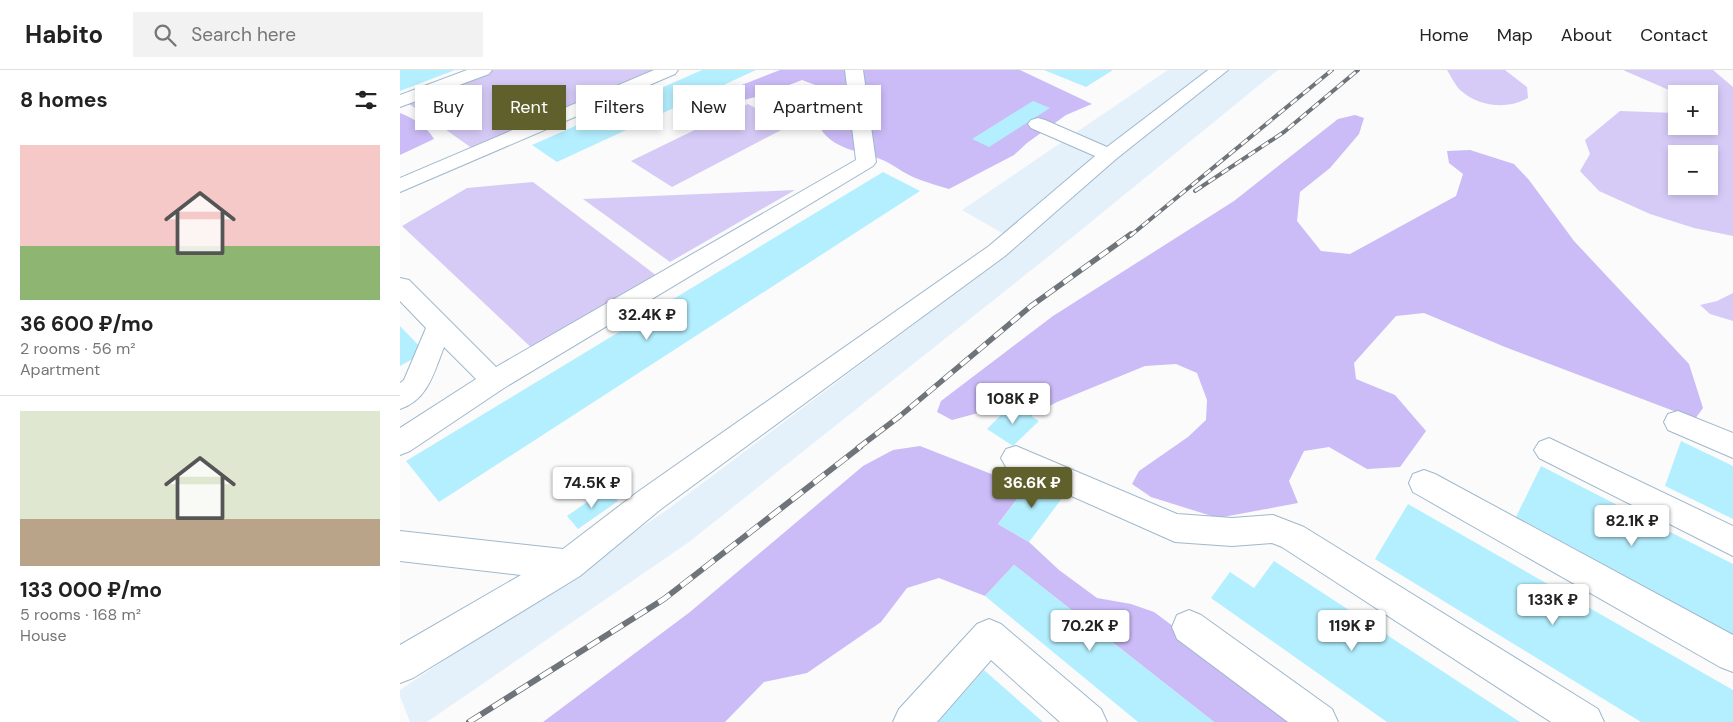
<!DOCTYPE html>
<meta charset="utf-8">
<style>
body{margin:0;font-family:"DM Sans",sans-serif;background:#f2f2f2;color:#222;height:100vh;display:flex;flex-direction:column;font-size:19px;white-space:nowrap}
*{box-sizing:border-box;margin:0}
p{font-size:16px;color:#767676}
.icon{flex:none;width:28px;height:28px;fill:none;stroke:currentColor;stroke-width:2;stroke-linecap:round;stroke-linejoin:round}
.map{position:relative;flex:1;overflow:hidden}
.side{display:flex;flex-direction:column;background:#fff;width:400px}
.side>*{flex:none}
.hud{position:absolute;left:15px;top:15px;width:475px;height:45px;display:flex;gap:10px}
.buttons{position:absolute;left:1268px;top:15px;display:grid;gap:10px}
.buttons a{display:grid;place-items:center;width:50px;height:50px;border-radius:0px;background:#fff;box-shadow:0 2px 8px #0003;font-size:25px}
.price{position:absolute;translate:-50% -42px;padding:0 11px;border-radius:5px;background:#fff;color:#222;font-size:16px;line-height:32px;filter:drop-shadow(0 1px 2px #0008)}
.price::after{content:'';position:absolute;left:50%;top:30px;width:15px;height:11px;margin-left:-8px;background:inherit;clip-path:polygon(0 0,100% 0,50% 100%)}
.price.current{background:#60602d;color:#fff}
ul{padding:0;list-style:none}
li{display:grid;align-content:center;gap:10px;height:265px;padding:0 20px}
li+li{border-top:1px solid #e0e0e0}
li span{display:grid;place-items:center;height:155px;border-radius:0px;color:#555}
li>.icon{margin-inline-start:auto}
span .icon{width:90px;height:90px;fill:#fffc;stroke-width:1}
li b{font-size:21px}
h2{display:flex;justify-content:space-between;align-items:center;height:60px;padding:0 20px;font-size:21px}
.tag{padding:0 18px;border-radius:0px;background:#fff;box-shadow:0 2px 8px #0003;font-size:18px;line-height:45px}
.tag.current{background:#60602d;color:#fff}
header{display:flex;align-items:center;gap:30px;box-sizing:border-box;height:70px;padding:0 25px;background:#fff;border-bottom:1px solid #e0e0e0}
header strong{font-size:24px}
nav{display:flex;gap:28px;margin-inline-start:auto;font-size:18px}
.search{width:350px;height:45px;background:#f2f2f2;display:flex;align-items:center;gap:12px;box-sizing:border-box;padding:0 18px;border-radius:0px;color:#767676;font-size:19px}
main{display:flex;flex:1;min-height:0}
.map>svg:first-child{display:block}
</style>
<header>
<strong>Habito</strong>
<div class="search"><svg class="icon" aria-label="search" viewBox="0 0 24 24"><circle cx="10" cy="10" r="6"/><path d="M15 15l6 6"/></svg>Search here</div>
<nav><a>Home</a><a>Map</a><a>About</a><a>Contact</a></nav>
</header>
<main>
<section class="side">
<h2>8 homes<svg class="icon" aria-label="filters" viewBox="0 0 24 24"><path d="M4 7h16M4 17h16"/><circle cx="9" cy="7" r="2"/><circle cx="15" cy="17" r="2"/></svg></h2>
<ul>
<li><span style="background:linear-gradient(#f6c9c9 65%,#8fb573 0)"><svg class="icon" aria-label="home" viewBox="0 0 24 24"><path d="M3 11l9-7 9 7M6 9v11h12V9"/></svg></span><div><b>36 600 ₽/mo</b><p>2 rooms · 56 m²</p><p>Apartment</p></div></li>
<li><span style="background:linear-gradient(#dfe7d0 70%,#b9a48a 0)"><svg class="icon" aria-label="home" viewBox="0 0 24 24"><path d="M3 11l9-7 9 7M6 9v11h12V9"/></svg></span><div><b>133 000 ₽/mo</b><p>5 rooms · 168 m²</p><p>House</p></div></li>
</ul>
</section>
<div class="map">
<svg width="1333" height="652" viewBox="0 0 1333 652">
<rect width="100%" height="100%" fill="#fbfbfb"/>
<!-- built -->
<path fill="#e4f1fb" d="M 768,0 L 878,0 L 649,186 L 289,472 L 27,652 L 10,652 L 0,626 L 0,620 L 264,442 L 621,174 L 562,140 Z"/>
<!-- green -->
<g fill="#d6cbf7" fill-rule="evenodd">
<path d="M 86,0 L 262,0 L 76,81 L 5,31 Z"/>
<path d="M 1047,0 L 1105,0 L 1127,17 L 1128,28 C 1107,40 1079,37 1060,20 C 1055,15 1051,6 1047,0 Z"/>
<path d="M 1223,0 L 1313,0 L 1333,17 L 1333,166 L 1294,158 L 1250,144 L 1199,121 L 1180,101 L 1190,84 L 1185,70 L 1220,41 L 1276,43 L 1276,56 L 1309,56 L 1309,24 L 1278,24 ZM 1276,84 L 1309,84 L 1309,116 L 1276,116 Z"/>
<path d="M 348,34 L 389,56 L 272,117 L 231,91 Z"/>
<path d="M 133,112 L 261,209 L 136,282 L 2,156 L 67,118 Z"/>
<path d="M 395,120 L 270,192 L 183,129 Z"/>
<path d="M 1333,223 L 1333,251 L 1310,244 L 1300,235 L 1317,231 Z"/>
</g>
<!-- forest -->
<g fill="#cbbbf7">
<path d="M 380,0 L 620,0 L 692,34 L 666,45 L 627,73 L 614,85 L 549,119 C 536,115 521,111 509,105 C 501,101 493,95 485,91 C 459,79 432,82 417,53 C 411,40 413,29 418,16 L 402,10 L 363,25 L 278,47 L 280,39 Z"/>
<path d="M 0,43 C 15,49 25,55 34,69 L 0,85 Z"/>
<path d="M 955,45 L 964,48 L 959,64 L 930,98 L 900,122 L 897,151 L 921,181 L 950,184 L 1056,126 L 1063,104 L 1049,93 L 1047,81 L 1070,80 L 1114,94 L 1129,110 L 1174,171 L 1289,294 L 1303,338 L 1295,349 L 1105,277 L 1024,243 L 996,246 L 954,293 L 956,309 L 995,325 L 1026,361 L 1000,397 L 967,399 L 929,377 L 904,381 L 889,411 L 898,433 L 818,448 L 751,427 L 732,414 L 739,401 L 788,367 L 806,350 L 807,330 L 797,303 L 776,294 L 745,296 L 657,332 L 631,346 L 612,334 L 552,350 L 537,342 L 541,331 L 653,246 L 834,131 L 938,49 Z"/>
<path d="M 520,376 L 594,405 L 620,425 L 598,454 L 629,472 L 659,500 L 697,528 L 731,534 L 754,542 L 902,652 L 814,652 L 614,495 L 585,526 L 539,508 L 507,518 L 481,552 L 407,603 L 364,612 L 325,652 L 143,652 L 290,542 L 463,396 L 493,380 Z"/>
</g>
<!-- building -->
<g fill="#b4efff">
<path d="M 0,0 L 55,0 L 0,21 Z"/>
<path d="M 302,0 L 356,0 L 157,92 L 132,75 Z"/>
<path d="M 644,0 L 713,0 L 686,17 Z"/>
<path d="M 633,31 L 650,38 L 589,77 L 572,69 Z"/>
<path d="M 483,102 L 520,121 L 39,432 L 6,391 Z"/>
<path d="M 0,256 L 25,282 L 0,296 Z"/>
<path d="M 612,334 L 639,351 L 613,376 L 587,359 Z"/>
<path d="M 1281,371 L 1333,396 L 1333,449 L 1265,416 Z"/>
<path d="M 1141,396 L 1333,494 L 1333,565 L 1116,447 Z"/>
<path d="M 635,406 L 666,423 L 629,472 L 598,454 Z"/>
<path d="M 206,419 L 218,431 L 178,459 L 167,446 Z"/>
<path d="M 1008,434 L 1333,620 L 1333,652 L 1241,652 L 975,489 Z"/>
<path d="M 874,491 L 1120,652 L 987,652 L 811,528 L 830,502 L 854,518 Z"/>
<path d="M 614,495 L 814,652 L 738,652 L 585,526 Z"/>
<path d="M 584,600 L 643,652 L 538,652 Z"/>
</g>
<g fill="none" stroke-linecap="round" stroke-linejoin="round">
<!-- minor casing -->
<g stroke="#9fb8cc" stroke-width="2">
<g id="minor">
<path d="M 67,0 L 92,0 L 89,4 L 0,37 L 0,25 Z"/>
<path d="M 254,0 L 278,0 L 275,4 L 0,122 L 0,108 Z"/>
<path d="M 445,0 L 463,0 L 476,92 L 473,96 L 104,318 L 10,381 L 0,385 L 0,358 L 76,309 L 44,277 C 34,302 28,330 0,339 L 0,313 L 4,310 L 26,258 L 0,231 L 0,208 L 9,210 L 96,297 L 456,90 Z"/>
<path d="M 808,0 L 828,0 L 716,89 L 605,186 L 261,439 L 180,506 L 13,608 L 0,613 L 0,575 L 121,505 L 0,491 L 0,461 L 163,479 L 239,421 L 589,176 L 695,86 L 631,58 L 628,54 L 631,50 L 638,48 L 645,50 L 707,77 Z"/>
<path d="M 1278,341 L 1333,363 L 1333,388 L 1268,360 L 1264,352 L 1268,344 Z"/>
<path d="M 1149,368 L 1333,456 L 1333,486 L 1139,388 L 1134,380 L 1139,372 Z"/>
<path d="M 616,376 L 777,444 L 832,448 L 873,445 L 904,457 L 1198,639 L 1204,652 L 1151,652 L 882,477 L 872,473 L 832,476 L 775,472 L 606,397 L 601,388 L 606,379 Z"/>
<path d="M 1024,400 L 1035,404 L 1333,565 L 1333,602 L 1320,597 L 1013,422 L 1009,413 L 1013,404 Z"/>
<path d="M 789,540 L 801,545 L 932,639 L 938,652 L 888,652 L 777,569 L 772,557 L 777,545 Z"/>
<path d="M 589,549 L 601,554 L 701,639 L 707,652 L 660,652 L 591,590 L 537,652 L 493,652 L 499,639 L 577,554 Z"/>
</g>
</g>
<!-- minor -->
<use href="#minor" fill="#fff" fill-rule="evenodd"/>
<!-- rail-far2 casing -->
<g stroke="#6e7479" stroke-width="4">
<g id="rail-far2">
<path d="M 795,121 L 884,62 L 958,0"/>
<path d="M 730,166 L 932,0"/>
</g>
</g>
<!-- rail-far1 casing -->
<g stroke="#6e7479" stroke-width="5.5">
<path id="rail-far1" d="M 458,378 L 500,346 L 631,236 L 731,164"/>
</g>
<!-- rail casing -->
<g stroke="#6e7479" stroke-width="6">
<path id="rail" d="M 69,652 L 264,529 L 460,377"/>
</g>
<!-- rail-far2 -->
<use href="#rail-far2" stroke="#fff" stroke-width="2.5" stroke-dasharray="8" stroke-linecap="butt"/>
<!-- rail-far1 -->
<use href="#rail-far1" stroke="#fff" stroke-width="4" stroke-dasharray="11" stroke-linecap="butt"/>
<!-- rail -->
<use href="#rail" stroke="#fff" stroke-width="4.5" stroke-dasharray="14" stroke-linecap="butt"/>
</g>
</svg>
<div class="buttons">
<a>+</a>
<a>−</a>
</div>
<b class="price" style="left:247px;top:271px">32.4K ₽</b>
<b class="price" style="left:613px;top:355px">108K ₽</b>
<b class="price" style="left:192px;top:439px">74.5K ₽</b>
<b class="price current" style="left:632px;top:439px">36.6K ₽</b>
<b class="price" style="left:1232px;top:477px">82.1K ₽</b>
<b class="price" style="left:1153px;top:556px">133K ₽</b>
<b class="price" style="left:690px;top:582px">70.2K ₽</b>
<b class="price" style="left:952px;top:582px">119K ₽</b>
<div class="hud">
<a class="tag">Buy</a>
<a class="tag current">Rent</a>
<a class="tag">Filters</a>
<a class="tag">New</a>
<a class="tag">Apartment</a>
</div>
</div>
</main>
